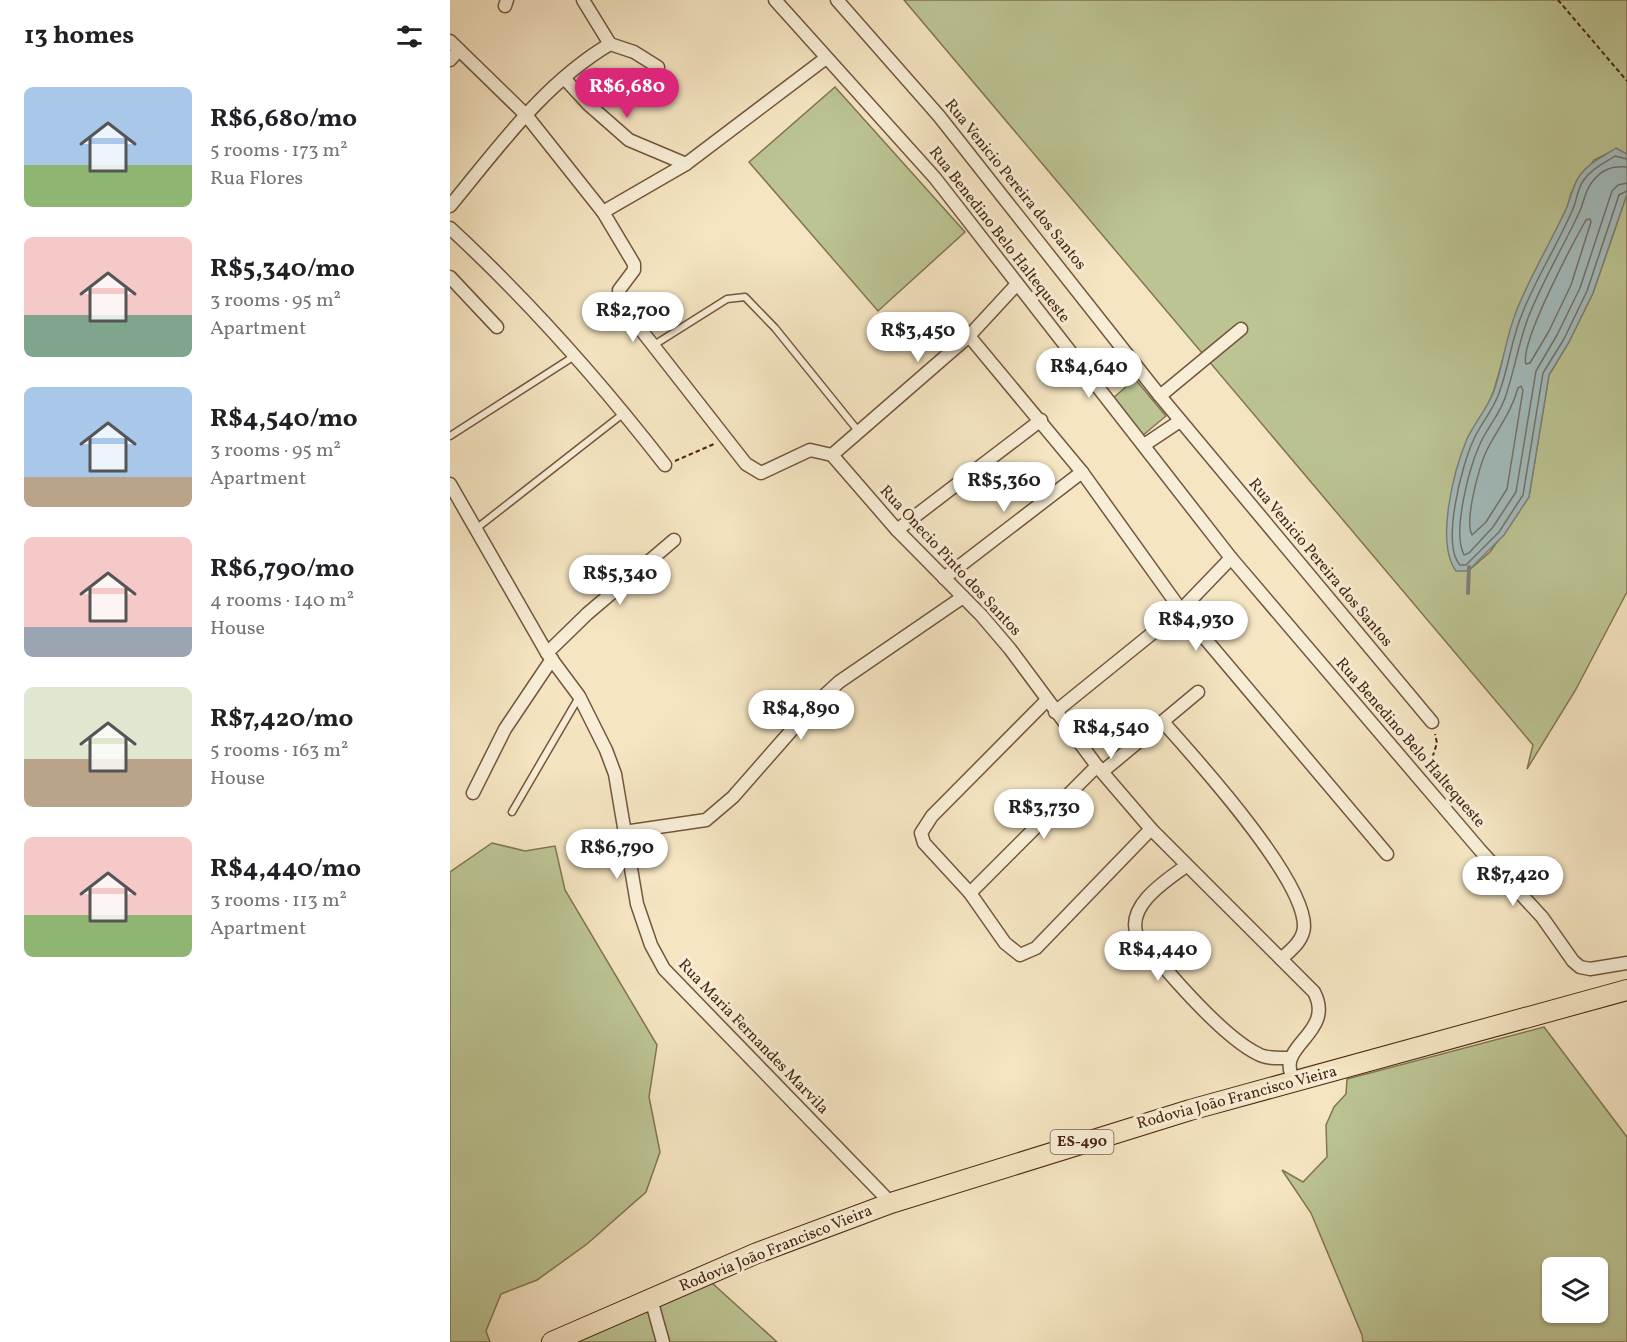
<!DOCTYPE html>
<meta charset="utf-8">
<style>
body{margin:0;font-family:Vollkorn,serif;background:#f6f6f6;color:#202124;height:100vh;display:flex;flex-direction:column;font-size:22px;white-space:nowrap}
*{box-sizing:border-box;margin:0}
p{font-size:20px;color:#757577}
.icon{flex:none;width:33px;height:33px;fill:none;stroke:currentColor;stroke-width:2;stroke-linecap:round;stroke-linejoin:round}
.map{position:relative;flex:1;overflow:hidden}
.drawer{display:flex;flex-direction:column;background:#fff;width:450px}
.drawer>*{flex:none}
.controls{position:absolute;left:1092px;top:1257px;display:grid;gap:12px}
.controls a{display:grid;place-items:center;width:66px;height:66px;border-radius:9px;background:#fff;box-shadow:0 2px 4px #0004;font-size:30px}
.price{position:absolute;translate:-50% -51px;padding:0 14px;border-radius:21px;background:#fff;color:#222;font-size:20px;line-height:39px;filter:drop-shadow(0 2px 3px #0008)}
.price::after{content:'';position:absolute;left:50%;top:36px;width:18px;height:14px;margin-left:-9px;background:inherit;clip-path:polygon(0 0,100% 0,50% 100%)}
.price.active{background:#db2777;color:#fff}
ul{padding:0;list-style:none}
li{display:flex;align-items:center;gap:18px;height:150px;padding:0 24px}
li span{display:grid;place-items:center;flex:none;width:168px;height:120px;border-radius:9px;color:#555}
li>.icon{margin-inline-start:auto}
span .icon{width:72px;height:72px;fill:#fffc;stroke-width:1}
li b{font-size:26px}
h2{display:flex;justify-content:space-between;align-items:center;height:72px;padding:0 24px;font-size:26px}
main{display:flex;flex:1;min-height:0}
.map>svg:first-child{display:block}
</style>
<main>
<section class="drawer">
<h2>13 homes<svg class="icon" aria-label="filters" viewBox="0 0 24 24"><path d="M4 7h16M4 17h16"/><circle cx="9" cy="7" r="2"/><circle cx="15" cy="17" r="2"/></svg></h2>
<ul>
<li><span style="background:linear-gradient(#a9c7e8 65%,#8fb573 0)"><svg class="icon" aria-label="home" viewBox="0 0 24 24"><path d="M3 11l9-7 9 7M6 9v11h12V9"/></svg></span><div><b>R$6,680/mo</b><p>5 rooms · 173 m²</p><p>Rua Flores</p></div></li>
<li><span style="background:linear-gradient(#f6c9c9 65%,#7fa58c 0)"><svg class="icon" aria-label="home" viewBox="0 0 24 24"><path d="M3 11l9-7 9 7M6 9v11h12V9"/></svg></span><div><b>R$5,340/mo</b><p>3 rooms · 95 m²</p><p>Apartment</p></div></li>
<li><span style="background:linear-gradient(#a9c7e8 75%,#b9a48a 0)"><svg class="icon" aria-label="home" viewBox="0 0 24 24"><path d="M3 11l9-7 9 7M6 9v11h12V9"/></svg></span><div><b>R$4,540/mo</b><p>3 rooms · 95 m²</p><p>Apartment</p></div></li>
<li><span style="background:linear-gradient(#f6c9c9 75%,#9aa5b1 0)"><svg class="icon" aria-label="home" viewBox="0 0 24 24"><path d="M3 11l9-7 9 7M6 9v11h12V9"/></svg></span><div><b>R$6,790/mo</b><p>4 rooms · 140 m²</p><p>House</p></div></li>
<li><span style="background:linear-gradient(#dfe7d0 60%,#b9a48a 0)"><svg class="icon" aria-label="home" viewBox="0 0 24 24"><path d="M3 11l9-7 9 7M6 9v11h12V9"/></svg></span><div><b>R$7,420/mo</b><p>5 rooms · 163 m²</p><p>House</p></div></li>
<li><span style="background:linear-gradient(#f6c9c9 65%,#8fb573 0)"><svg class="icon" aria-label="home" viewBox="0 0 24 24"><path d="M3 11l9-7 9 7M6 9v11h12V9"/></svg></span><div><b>R$4,440/mo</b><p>3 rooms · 113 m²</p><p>Apartment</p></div></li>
</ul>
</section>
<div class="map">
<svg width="1177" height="1342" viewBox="0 0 1177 1342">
<rect width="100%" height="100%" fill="#f5e5c2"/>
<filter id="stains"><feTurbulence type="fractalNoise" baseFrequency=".00333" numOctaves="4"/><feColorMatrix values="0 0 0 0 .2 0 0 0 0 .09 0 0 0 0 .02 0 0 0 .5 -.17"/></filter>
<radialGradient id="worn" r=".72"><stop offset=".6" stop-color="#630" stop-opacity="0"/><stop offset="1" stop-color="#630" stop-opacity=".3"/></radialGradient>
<!-- green -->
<g fill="#bcc493" stroke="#827552" stroke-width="1.5" fill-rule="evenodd">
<path d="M 454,0 L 1177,0 L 1177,154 L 1166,149 L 1144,160 L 1121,193 L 1117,208 L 1066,313 L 1044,390 L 1036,409 L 1018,437 L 1018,571 L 1040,552 L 1079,497 L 1099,375 L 1119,342 L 1143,293 L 1177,194 L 1177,592 L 1125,691 L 1077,769 L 1083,745 Z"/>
<path d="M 385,87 L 515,232 L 428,311 L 299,162 Z"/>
<path d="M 685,379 L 716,416 L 692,436 L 662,399 Z"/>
<path d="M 42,843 L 75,851 L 105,846 L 115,890 L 207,1045 L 199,1097 L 210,1152 L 196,1192 L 137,1244 L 87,1280 L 51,1294 L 36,1331 L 40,1342 L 0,1342 L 0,872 Z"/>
<path d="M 1094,1027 L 1177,1137 L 1177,1342 L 913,1342 L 912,1335 L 861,1213 L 832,1170 L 853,1182 L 877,1157 L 876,1125 L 884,1107 L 896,1094 L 897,1079 ZM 1102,1268 L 1148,1268 L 1148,1312 L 1102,1312 Z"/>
<path d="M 261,1282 L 327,1342 L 121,1342 Z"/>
</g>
<!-- water -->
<path fill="#a2bcbe" stroke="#7e8079" stroke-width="1.5" d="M 1166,148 L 1177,154 L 1177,194 L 1143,293 L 1119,342 L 1099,375 L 1079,497 L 1054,535 L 1018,571 L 1006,571 C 985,542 1004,470 1017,439 C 1025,422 1037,409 1044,391 C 1053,365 1056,337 1066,312 C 1080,276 1100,244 1116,209 C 1121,198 1122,186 1130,175 C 1140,162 1153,157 1166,148 Z"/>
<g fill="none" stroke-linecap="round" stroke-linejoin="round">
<!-- shore -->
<g stroke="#757168" stroke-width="1.5">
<path d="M 1177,159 L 1165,156 C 1153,164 1141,169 1133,181 C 1127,190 1127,201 1122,211 C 1107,246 1086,278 1072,314 C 1061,340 1059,367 1049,393 C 1043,411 1030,424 1023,441 C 1012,465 991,544 1010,565 L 1016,565 L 1049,532 L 1073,495 L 1093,373 L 1114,339 L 1137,291 L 1169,195 L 1177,191"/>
<path d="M 1177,167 C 1162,166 1152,169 1142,182 C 1134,192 1134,204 1128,215 C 1112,249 1092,282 1078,318 C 1069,342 1065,367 1057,392 C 1052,412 1038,426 1030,444 C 1019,468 1002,532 1014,555 L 1019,553 L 1043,527 L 1066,492 L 1086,371 L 1107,335 L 1130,288 L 1162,191 L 1168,185 L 1177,183"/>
<path d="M 1140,219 L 1141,222 L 1121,285 L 1099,331 L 1080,363 L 1076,364 C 1069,344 1123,243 1136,220 Z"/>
<path d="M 1071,386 L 1073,390 L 1057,489 L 1036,522 L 1022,535 C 1014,520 1030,462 1039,446 C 1050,426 1062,410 1068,388 Z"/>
</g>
<!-- stream -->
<path stroke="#7e8079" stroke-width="4" d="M 1018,593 L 1019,567"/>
<!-- service casing -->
<g stroke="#73563d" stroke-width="9">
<g id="service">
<path d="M 204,345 L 277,299 L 295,297 L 325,328 L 409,432"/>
<path d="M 0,436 L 126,355"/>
<path d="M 27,528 L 174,413"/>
<path d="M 62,812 L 129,697"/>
</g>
</g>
<!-- minor casing -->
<g stroke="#73563d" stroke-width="15">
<g id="minor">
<path d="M 133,0 L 160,44"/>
<path d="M 325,0 L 485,178 L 781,558 L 1030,850 L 1092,917 L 1123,961 L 1130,967 L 1140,969 L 1177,963"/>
<path d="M 387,0 L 489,116 L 710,396 L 982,722"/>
<path d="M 55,6 L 57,0"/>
<path d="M 0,41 L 76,115 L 153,212 L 184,264 L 184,270 L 169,290 L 170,303 L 296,464 L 311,473 L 360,450 L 382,455 L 447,530 L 531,615 L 560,649 L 647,766 L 701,829 L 864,992 C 887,1035 819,1047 846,1082"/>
<path d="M 0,60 L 9,50"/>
<path d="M 114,78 L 138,104 L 179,140 L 236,164"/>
<path d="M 0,206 C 48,148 94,83 160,44 L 184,52 L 208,67"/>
<path d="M 153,212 L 236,164 L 376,58"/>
<path d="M 0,228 C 79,301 149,380 215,465"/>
<path d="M 0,277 L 47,327"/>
<path d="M 519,336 L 632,472 L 731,610 L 937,854"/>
<path d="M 710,396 L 791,329"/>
<path d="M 694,445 L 730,421"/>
<path d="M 382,455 L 519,336 L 567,284"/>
<path d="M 0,484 L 97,653 L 129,696 L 156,750 L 165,774 L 187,904 L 201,945 L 214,969 L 441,1203"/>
<path d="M 447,530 L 591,420"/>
<path d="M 494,578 L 632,472"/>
<path d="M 97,653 L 137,614 L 224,540"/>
<path d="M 597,700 L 482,816 L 471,833 L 474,843 L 520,893 L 555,943 L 570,955 L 586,948 L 701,829"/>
<path d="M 605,712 L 731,610 L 781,558"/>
<path d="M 713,722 C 747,760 854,878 854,926 C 854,940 841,950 831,959"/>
<path d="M 652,772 L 748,692"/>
<path d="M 23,793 L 55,729 L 102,659"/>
<path d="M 174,832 L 256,820 L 283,797 L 362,707 L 389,682 L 513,597"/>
<path d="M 736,866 C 715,881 676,906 687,935 C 714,968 771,1036 808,1054 C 817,1059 829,1058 839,1058"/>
<path d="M 520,893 L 647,766"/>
<path d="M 201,1299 L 213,1342"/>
</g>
</g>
<!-- primary casing -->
<g stroke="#482611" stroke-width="22">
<path id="primary" d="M 102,1342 L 307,1253 L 441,1203 L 740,1110 L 1177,990"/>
</g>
<!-- path -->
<g stroke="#482611" stroke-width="2" stroke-dasharray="4.5 3" stroke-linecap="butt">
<path d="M 1108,0 L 1177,81"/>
<path d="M 225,461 L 264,444"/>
<path d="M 978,771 L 987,743 L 985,734"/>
</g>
<!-- service -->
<use href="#service" stroke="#f8eed7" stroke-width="6"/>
<!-- minor -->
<use href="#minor" stroke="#f8eed7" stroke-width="12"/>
<!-- primary -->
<use href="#primary" stroke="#f5e5c2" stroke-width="20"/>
</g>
<g text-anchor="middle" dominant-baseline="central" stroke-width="6" stroke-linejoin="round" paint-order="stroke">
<!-- shield labels -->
<rect fill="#f8eed7" stroke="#7d624c" stroke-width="1.5" x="600.5" y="1130" width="63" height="24" rx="4.5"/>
<g font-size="15" font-weight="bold" fill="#482611">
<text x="632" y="1142">ES-490</text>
</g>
<!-- street labels -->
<g font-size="16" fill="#482611" stroke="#f8eed7">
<text transform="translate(565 185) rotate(51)">Rua Venicio Pereira dos Santos</text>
<text transform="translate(549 235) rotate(52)">Rua Benedino Belo Haltequeste</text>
<text transform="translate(500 561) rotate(47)">Rua Onecio Pinto dos Santos</text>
<text transform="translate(870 563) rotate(50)">Rua Venicio Pereira dos Santos</text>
<text transform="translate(960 743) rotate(49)">Rua Benedino Belo Haltequeste</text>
<text transform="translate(303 1037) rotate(46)">Rua Maria Fernandes Marvila</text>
<text transform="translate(787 1098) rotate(-15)">Rodovia João Francisco Vieira</text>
<text transform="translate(326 1249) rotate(-22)">Rodovia João Francisco Vieira</text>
</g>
</g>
<rect width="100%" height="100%" filter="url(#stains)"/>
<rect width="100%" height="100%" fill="url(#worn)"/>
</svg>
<div class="controls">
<a><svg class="icon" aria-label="layers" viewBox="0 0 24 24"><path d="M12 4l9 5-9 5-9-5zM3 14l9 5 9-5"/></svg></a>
</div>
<b class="price active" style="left:177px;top:119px">R$6,680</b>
<b class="price" style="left:183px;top:343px">R$2,700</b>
<b class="price" style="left:468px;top:363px">R$3,450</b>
<b class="price" style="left:639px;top:399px">R$4,640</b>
<b class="price" style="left:554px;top:513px">R$5,360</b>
<b class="price" style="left:170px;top:606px">R$5,340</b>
<b class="price" style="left:746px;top:652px">R$4,930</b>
<b class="price" style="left:351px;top:741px">R$4,890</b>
<b class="price" style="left:661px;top:760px">R$4,540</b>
<b class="price" style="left:594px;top:840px">R$3,730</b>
<b class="price" style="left:167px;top:880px">R$6,790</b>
<b class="price" style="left:1063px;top:907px">R$7,420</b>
<b class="price" style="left:708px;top:982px">R$4,440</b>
</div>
</main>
